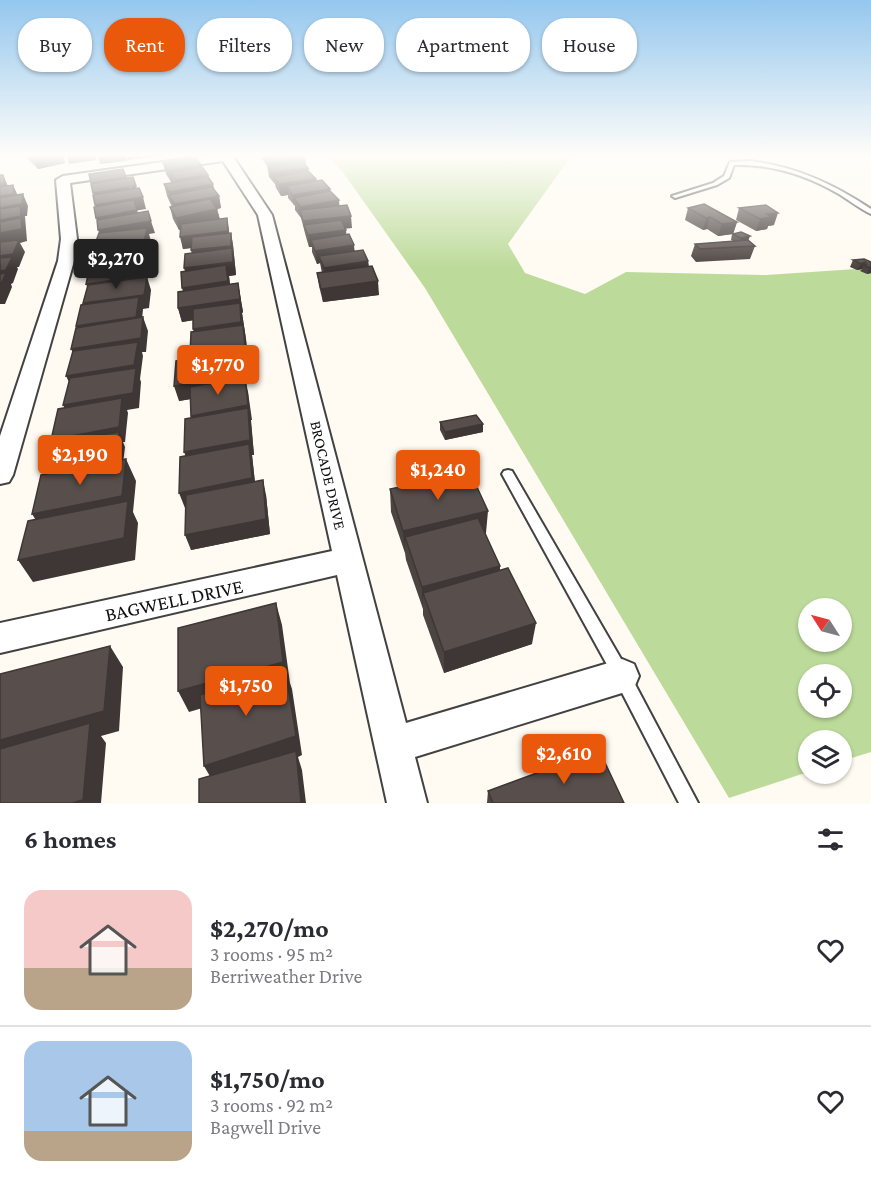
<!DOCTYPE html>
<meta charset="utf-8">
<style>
body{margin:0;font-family:"Crimson Pro",serif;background:#f2f2f3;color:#2b2b33;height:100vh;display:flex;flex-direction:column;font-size:22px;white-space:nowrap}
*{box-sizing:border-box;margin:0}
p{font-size:20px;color:#7c7c81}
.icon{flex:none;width:33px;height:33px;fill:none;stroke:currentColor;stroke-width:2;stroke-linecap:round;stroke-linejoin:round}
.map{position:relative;height:803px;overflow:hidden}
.drawer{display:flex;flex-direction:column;background:#fff;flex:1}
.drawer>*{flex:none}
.hud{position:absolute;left:18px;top:18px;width:836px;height:54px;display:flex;gap:12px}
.needle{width:39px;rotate:306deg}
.fabs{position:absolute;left:798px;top:598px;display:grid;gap:12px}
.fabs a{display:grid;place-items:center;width:54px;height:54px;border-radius:50%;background:#fff;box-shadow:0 2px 4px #0004;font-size:30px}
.price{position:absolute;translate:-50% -51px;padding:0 14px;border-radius:6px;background:#ea580c;color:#fff;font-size:20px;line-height:39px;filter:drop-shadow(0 2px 3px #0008)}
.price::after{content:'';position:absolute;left:50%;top:36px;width:18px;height:14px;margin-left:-9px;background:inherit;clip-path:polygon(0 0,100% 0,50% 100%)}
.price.active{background:#222;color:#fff}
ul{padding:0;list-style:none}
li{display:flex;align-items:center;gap:18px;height:150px;padding:0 24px}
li+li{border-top:2px solid #e1e1e2}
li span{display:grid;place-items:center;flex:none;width:168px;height:120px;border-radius:18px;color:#555}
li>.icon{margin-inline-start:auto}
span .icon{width:72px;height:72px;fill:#fffc;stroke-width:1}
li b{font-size:26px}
h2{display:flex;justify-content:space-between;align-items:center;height:72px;padding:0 24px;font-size:26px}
.chip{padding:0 21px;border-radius:24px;background:#fff;box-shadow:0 2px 4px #0004;font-size:21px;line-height:54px}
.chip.active{background:#ea580c;color:#fff}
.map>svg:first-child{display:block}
</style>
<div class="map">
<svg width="871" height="803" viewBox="0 0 871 803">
<rect width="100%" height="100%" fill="#fffbf2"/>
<!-- forest -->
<path fill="#bcdb9a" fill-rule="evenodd" d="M 327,156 L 566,156 L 569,159 L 508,244 L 525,273 L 585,294 L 626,272 L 766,275 L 871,268 L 871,752 L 842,761 L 842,741 L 808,741 L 808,772 L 729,798 L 425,288 L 342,171 ZM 808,609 L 842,609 L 842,642 L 808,642 ZM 808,675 L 842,675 L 842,708 L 808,708 Z"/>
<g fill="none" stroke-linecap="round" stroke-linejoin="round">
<!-- lane casing -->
<g stroke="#424242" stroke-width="4">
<g id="lane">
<path d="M 750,161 C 795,166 834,184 871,209 L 871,214 C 860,209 849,200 839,194 C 806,175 772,164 734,165 L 729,178 L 717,185 L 675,198 L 672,196 L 713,183 L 724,176 L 730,162 Z"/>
<path d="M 508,470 L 512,471 L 628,671 L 698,803 L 679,803 L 616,681 L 502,474 L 504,471 Z"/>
</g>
</g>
<!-- street casing -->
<g stroke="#424242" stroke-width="4">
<path id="street" d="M 205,156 L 235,156 L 234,158 L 272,215 L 406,723 L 622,659 L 634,664 L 639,676 L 634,688 L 622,693 L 415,757 L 427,803 L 387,803 L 337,575 L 0,653 L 0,623 L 332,551 L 258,215 L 223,161 L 70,183 L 77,239 L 74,261 L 13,475 L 9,482 L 0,484 L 0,436 L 58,261 L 61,239 L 56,180 L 63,176 Z"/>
</g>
<!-- lane -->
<use href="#lane" fill="#fff" fill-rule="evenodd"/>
<!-- street -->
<use href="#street" fill="#fff" fill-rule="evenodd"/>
</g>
<!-- wall -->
<g fill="#4c4441">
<path d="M 27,156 L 63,156 L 65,163 L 38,169 L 28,159 Z"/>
<path d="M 261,156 L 302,156 L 305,158 L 306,166 L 308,168 L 309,171 L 316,179 L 316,181 L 330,192 L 339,200 L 339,206 L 352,228 L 345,228 L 346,235 L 355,251 L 368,261 L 369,267 L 379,295 L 323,302 L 319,286 L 317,273 L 322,273 L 320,263 L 317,264 L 312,252 L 312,247 L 309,247 L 306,237 L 301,218 L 295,210 L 295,206 L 288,198 L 288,195 L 281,196 L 276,188 L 275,184 L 269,177 L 267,165 L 261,158 Z"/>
<path d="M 163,163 L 201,167 L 208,175 L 214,190 L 219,196 L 221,208 L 217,209 L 220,219 L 229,233 L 231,233 L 233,245 L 236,275 L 229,276 L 230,284 L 238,283 L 243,312 L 242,313 L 246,339 L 248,361 L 240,362 L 241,378 L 248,392 L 254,455 L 252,455 L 255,482 L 266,495 L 270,534 L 191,550 L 185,508 L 186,456 L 191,418 L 190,399 L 179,401 L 191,359 L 190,355 L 194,332 L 193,320 L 182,322 L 178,308 L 183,291 L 185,271 L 192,253 L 191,248 L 183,249 L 180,230 L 179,230 L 173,219 L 170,207 L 172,207 L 167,196 L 164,184 L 173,183 L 173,182 L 171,182 L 166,174 Z"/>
<path d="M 688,208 L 737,222 L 733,234 L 750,236 L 748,240 L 755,246 L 750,259 L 696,262 L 691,256 L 695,244 L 733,241 L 731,240 L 732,234 L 718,236 L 707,229 L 703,230 L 685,220 Z"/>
<path d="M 739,208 L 774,225 L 768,226 L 767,229 L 756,231 L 736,220 Z"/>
<path d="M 853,260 L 871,262 L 871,273 L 867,274 L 860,271 L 862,269 L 857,270 L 850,267 Z"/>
<path d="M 440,422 L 483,424 L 483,432 L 445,440 L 440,430 Z"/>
<path d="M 390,489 L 486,533 L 485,534 L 500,566 L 500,570 L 532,644 L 444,673 L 423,615 L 423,609 L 406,560 L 405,553 L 391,512 Z"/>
<path d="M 488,791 L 624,803 L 487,803 Z"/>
</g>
<!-- shaded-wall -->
<g fill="#3e3735">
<path d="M 46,156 L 63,156 L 65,163 L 38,169 L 34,158 Z"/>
<path d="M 67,156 L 96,156 L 96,160 L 69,164 Z"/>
<path d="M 98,156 L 126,156 L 127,161 L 100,164 Z"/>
<path d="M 127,156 L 155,156 L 155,157 L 128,160 Z"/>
<path d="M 264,156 L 298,156 L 305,158 L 306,169 L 308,168 L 310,179 L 274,177 L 274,184 L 270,163 L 265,156 L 267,165 L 266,165 Z"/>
<path d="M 201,165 L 203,175 L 208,175 L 210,185 L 213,184 L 216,196 L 170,197 L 169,192 L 178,191 L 176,180 L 171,172 L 173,182 L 171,182 L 168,171 Z"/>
<path d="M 3,175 L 8,186 L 13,185 L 18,196 L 23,194 L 28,206 L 27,216 L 25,216 L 27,241 L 20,243 L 25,252 L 19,267 L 17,267 L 18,269 L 13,283 L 11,284 L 12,287 L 5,304 L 0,304 L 0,184 Z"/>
<path d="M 126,177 L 129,188 L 136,186 L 140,198 L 143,197 L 146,209 L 99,217 L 95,205 L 97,205 L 93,193 L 94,193 L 91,183 Z"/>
<path d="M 316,179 L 317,190 L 287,186 L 288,195 L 281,196 L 279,184 Z"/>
<path d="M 330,189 L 331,200 L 294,198 L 294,206 L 292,195 Z"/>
<path d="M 219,196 L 221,208 L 178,216 L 174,204 Z"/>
<path d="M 339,200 L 340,212 L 301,212 L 300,207 Z"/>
<path d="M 217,209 L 220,221 L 179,230 L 176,218 Z"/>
<path d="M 137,210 L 141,222 L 101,230 L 96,218 Z"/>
<path d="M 778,213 L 774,225 L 768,226 L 767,229 L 756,231 L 760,219 L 767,214 Z"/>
<path d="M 351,216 L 352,228 L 307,233 L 304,225 L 305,233 L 303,221 Z"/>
<path d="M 710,217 L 707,229 L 703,230 L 706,218 Z"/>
<path d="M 227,218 L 229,230 L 230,243 L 183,249 L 180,237 Z"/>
<path d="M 151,221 L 155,233 L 149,234 L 151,241 L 150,245 L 153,255 L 152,270 L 142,271 L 141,290 L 91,297 L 86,284 L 96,277 L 91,264 L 99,260 L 94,247 L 103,243 L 98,230 Z"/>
<path d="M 737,222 L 733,234 L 718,236 L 722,224 Z"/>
<path d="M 346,230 L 347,242 L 311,240 L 312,247 L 309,247 L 308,235 Z"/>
<path d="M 231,233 L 233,245 L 236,275 L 229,276 L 231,294 L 186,301 L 182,288 L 188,282 L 184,268 L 194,263 L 191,250 Z"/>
<path d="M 750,236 L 747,243 L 739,245 L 741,238 Z"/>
<path d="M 354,245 L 355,258 L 319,256 L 320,263 L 317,264 L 315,251 Z"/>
<path d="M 368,261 L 369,274 L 325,281 L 324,268 Z"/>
<path d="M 865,262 L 862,269 L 857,270 L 861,264 Z"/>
<path d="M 870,268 L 871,268 L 871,273 L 867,274 Z"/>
<path d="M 147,277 L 151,290 L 149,308 L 143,309 L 141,331 L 82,340 L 76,326 L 89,316 L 83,303 Z"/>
<path d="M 378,281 L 379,295 L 323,302 L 321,289 Z"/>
<path d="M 238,283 L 243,312 L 242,313 L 246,339 L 248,361 L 240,362 L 242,391 L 179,401 L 174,386 L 194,369 L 190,355 L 197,343 L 193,329 L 241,313 L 182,322 L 178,308 Z"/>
<path d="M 143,317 L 148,331 L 146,352 L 142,352 L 143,356 L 140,379 L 141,382 L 139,408 L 127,410 L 128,413 L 125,442 L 123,442 L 125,447 L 121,480 L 59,455 L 51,440 L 70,419 L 63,405 L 73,390 L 66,376 L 78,363 L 71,349 Z"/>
<path d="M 245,377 L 248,392 L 252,420 L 251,420 L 254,455 L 252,455 L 256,493 L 185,508 L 179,493 L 190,467 L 184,452 L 196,431 L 191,416 Z"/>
<path d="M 483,424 L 483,432 L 445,440 L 445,432 Z"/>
<path d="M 126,459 L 136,481 L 133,512 L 138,523 L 135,560 L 33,582 L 18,560 L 46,536 L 32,514 Z"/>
<path d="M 263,480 L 266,495 L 270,534 L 191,550 L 185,535 Z"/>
<path d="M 488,511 L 486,533 L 410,552 L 405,537 L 405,553 L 403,531 Z"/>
<path d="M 500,566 L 498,588 L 423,593 L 422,609 L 422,587 Z"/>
<path d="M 276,603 L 282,625 L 290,683 L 292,689 L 302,755 L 298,757 L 302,770 L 306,803 L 301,803 L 215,785 L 204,766 L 288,683 L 189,712 L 178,691 Z"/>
<path d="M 536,623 L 532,644 L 444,673 L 444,652 Z"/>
<path d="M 110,646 L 123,667 L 119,731 L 101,736 L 106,743 L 101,803 L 72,803 L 0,766 L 0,740 Z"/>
</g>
<!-- building -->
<g fill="#584f4c" stroke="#3e3735" stroke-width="1.5">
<path d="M 31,156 L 46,156 L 34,158 Z"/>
<path d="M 265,156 L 302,156 L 305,158 L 270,163 Z"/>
<path d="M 196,158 L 201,165 L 168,171 L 163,163 Z"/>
<path d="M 301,161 L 308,168 L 273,173 L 268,166 Z"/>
<path d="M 202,167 L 208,175 L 176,180 L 171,172 Z"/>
<path d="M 123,169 L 126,177 L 91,183 L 89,174 Z"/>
<path d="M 308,171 L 316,179 L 279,184 L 274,177 Z"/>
<path d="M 0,175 L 3,175 L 5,183 L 0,184 Z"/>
<path d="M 133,177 L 136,186 L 93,193 L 91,184 Z"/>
<path d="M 208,177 L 213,184 L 169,192 L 164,184 Z"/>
<path d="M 322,180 L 330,189 L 292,195 L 287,186 Z"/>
<path d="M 13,185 L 14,194 L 0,196 L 0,187 Z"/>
<path d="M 212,187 L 219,196 L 174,204 L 169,195 Z"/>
<path d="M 139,188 L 143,197 L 95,205 L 93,195 Z"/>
<path d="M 330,191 L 339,200 L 300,207 L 294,198 Z"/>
<path d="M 23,194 L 22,204 L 0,208 L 0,198 Z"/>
<path d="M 210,199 L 217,209 L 176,218 L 170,207 Z"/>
<path d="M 134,200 L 137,210 L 96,218 L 94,207 Z"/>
<path d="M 704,204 L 737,222 L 722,224 L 710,217 L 706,218 L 688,208 Z"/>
<path d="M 347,205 L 351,216 L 303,221 L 300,210 Z"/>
<path d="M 766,205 L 778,213 L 767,214 L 771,217 L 760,219 L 739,208 Z"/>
<path d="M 20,206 L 21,216 L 0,220 L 0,209 Z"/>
<path d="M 148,211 L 151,221 L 98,230 L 97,220 Z"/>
<path d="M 21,218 L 22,229 L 0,233 L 0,222 Z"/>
<path d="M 227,218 L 228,231 L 180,237 L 181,224 Z"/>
<path d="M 341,220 L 346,230 L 308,235 L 304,225 Z"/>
<path d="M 147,228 L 144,242 L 94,247 L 99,233 Z"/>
<path d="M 741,232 L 750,236 L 741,238 L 733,234 Z"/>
<path d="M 231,233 L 231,246 L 191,250 L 192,237 Z"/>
<path d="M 349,234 L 354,245 L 315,251 L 311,240 Z"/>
<path d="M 19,240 L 13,254 L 0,256 L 0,242 Z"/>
<path d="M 748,240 L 755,246 L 700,249 L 695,244 Z"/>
<path d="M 149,243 L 147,257 L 91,264 L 94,249 Z"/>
<path d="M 232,248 L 233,262 L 184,268 L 185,254 Z"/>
<path d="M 363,250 L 368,261 L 324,268 L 319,256 Z"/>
<path d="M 12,257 L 6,270 L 0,271 L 0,258 Z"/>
<path d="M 864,259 L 871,262 L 871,268 L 863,265 L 867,264 L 865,262 L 861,264 L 853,260 Z"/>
<path d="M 138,260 L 136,277 L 86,284 L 90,266 Z"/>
<path d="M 226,265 L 228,281 L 182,288 L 181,272 Z"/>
<path d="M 372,266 L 378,281 L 321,289 L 317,273 Z"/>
<path d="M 6,273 L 0,286 L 0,274 Z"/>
<path d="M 147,277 L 144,295 L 83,303 L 88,285 Z"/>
<path d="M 238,283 L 240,299 L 178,308 L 178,292 Z"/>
<path d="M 139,297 L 136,317 L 76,326 L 81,305 Z"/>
<path d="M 240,303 L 241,322 L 193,329 L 193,309 Z"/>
<path d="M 143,317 L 141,338 L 71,349 L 76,328 Z"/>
<path d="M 243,325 L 245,346 L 190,355 L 191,332 Z"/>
<path d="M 138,342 L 134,365 L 66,376 L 73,351 Z"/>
<path d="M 237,352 L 239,376 L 174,386 L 176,361 Z"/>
<path d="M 136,368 L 133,393 L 63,405 L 70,378 Z"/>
<path d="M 245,377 L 248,405 L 191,416 L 190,387 Z"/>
<path d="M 122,398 L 119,427 L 51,440 L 58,409 Z"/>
<path d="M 248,408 L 250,440 L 184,452 L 185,419 Z"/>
<path d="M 476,415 L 483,424 L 445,432 L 440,422 Z"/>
<path d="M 119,432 L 115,461 L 47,474 L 54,443 Z"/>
<path d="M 249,444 L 252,478 L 179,493 L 180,457 Z"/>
<path d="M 126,459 L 122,496 L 32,514 L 41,475 Z"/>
<path d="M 470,472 L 488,511 L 403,531 L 390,489 Z"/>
<path d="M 263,480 L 266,519 L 185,535 L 186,495 Z"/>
<path d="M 128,501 L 124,538 L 18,560 L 28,521 Z"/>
<path d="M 478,518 L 500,566 L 422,587 L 405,537 Z"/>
<path d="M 508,568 L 536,623 L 444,652 L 423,593 Z"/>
<path d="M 276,603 L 283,662 L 178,691 L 178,628 Z"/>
<path d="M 110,646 L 104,711 L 0,740 L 0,674 Z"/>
<path d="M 285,668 L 296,736 L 204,766 L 200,695 Z"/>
<path d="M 90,723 L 83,800 L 72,803 L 0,803 L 0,749 Z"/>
<path d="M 599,750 L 624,803 L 493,803 L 488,791 Z"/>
<path d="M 296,751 L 301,803 L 199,803 L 199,779 Z"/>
</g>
<!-- sky -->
<linearGradient id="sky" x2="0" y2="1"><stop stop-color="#94c7ee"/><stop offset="0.58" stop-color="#fffdf9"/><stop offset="1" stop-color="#fffdf9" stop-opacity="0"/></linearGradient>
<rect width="871" height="268" fill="url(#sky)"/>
<g text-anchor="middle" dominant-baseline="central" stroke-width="6" stroke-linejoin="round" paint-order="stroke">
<!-- street labels -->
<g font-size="16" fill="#0f0f0f" stroke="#fff">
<text transform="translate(328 475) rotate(77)">BROCADE DRIVE</text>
</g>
<!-- near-street labels -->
<g font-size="20" fill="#0f0f0f" stroke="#fff">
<text transform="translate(174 600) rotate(-12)">BAGWELL DRIVE</text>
</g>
</g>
</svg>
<div class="fabs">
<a><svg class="needle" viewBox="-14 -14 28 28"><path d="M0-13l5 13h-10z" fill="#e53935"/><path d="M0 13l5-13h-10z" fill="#7c7c81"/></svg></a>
<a><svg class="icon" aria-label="locate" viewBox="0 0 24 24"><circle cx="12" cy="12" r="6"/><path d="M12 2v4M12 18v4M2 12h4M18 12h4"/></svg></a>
<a><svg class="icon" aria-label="layers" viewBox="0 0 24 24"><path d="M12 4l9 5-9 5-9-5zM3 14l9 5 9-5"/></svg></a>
</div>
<b class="price active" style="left:116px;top:290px">$2,270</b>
<b class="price" style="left:218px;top:396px">$1,770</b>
<b class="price" style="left:80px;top:486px">$2,190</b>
<b class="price" style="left:438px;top:501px">$1,240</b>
<b class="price" style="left:246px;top:717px">$1,750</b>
<b class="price" style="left:564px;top:785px">$2,610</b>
<div class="hud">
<a class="chip">Buy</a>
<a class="chip active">Rent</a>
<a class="chip">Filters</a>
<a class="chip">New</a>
<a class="chip">Apartment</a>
<a class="chip">House</a>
</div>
</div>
<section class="drawer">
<h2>6 homes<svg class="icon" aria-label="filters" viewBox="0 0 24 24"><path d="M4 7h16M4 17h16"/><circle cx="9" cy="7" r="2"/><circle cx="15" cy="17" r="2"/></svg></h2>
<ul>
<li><span style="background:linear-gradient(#f6c9c9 65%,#b9a48a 0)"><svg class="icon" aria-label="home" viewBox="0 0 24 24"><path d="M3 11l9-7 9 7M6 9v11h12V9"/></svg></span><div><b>$2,270/mo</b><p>3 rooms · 95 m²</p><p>Berriweather Drive</p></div><svg class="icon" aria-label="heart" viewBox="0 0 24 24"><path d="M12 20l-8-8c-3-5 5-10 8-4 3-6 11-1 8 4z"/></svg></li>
<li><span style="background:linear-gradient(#a9c7e8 75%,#b9a48a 0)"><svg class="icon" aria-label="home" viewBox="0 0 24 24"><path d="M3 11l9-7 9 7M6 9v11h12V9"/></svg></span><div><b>$1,750/mo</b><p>3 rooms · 92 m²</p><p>Bagwell Drive</p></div><svg class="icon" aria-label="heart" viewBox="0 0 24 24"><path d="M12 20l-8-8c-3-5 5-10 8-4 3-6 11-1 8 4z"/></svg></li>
</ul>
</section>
